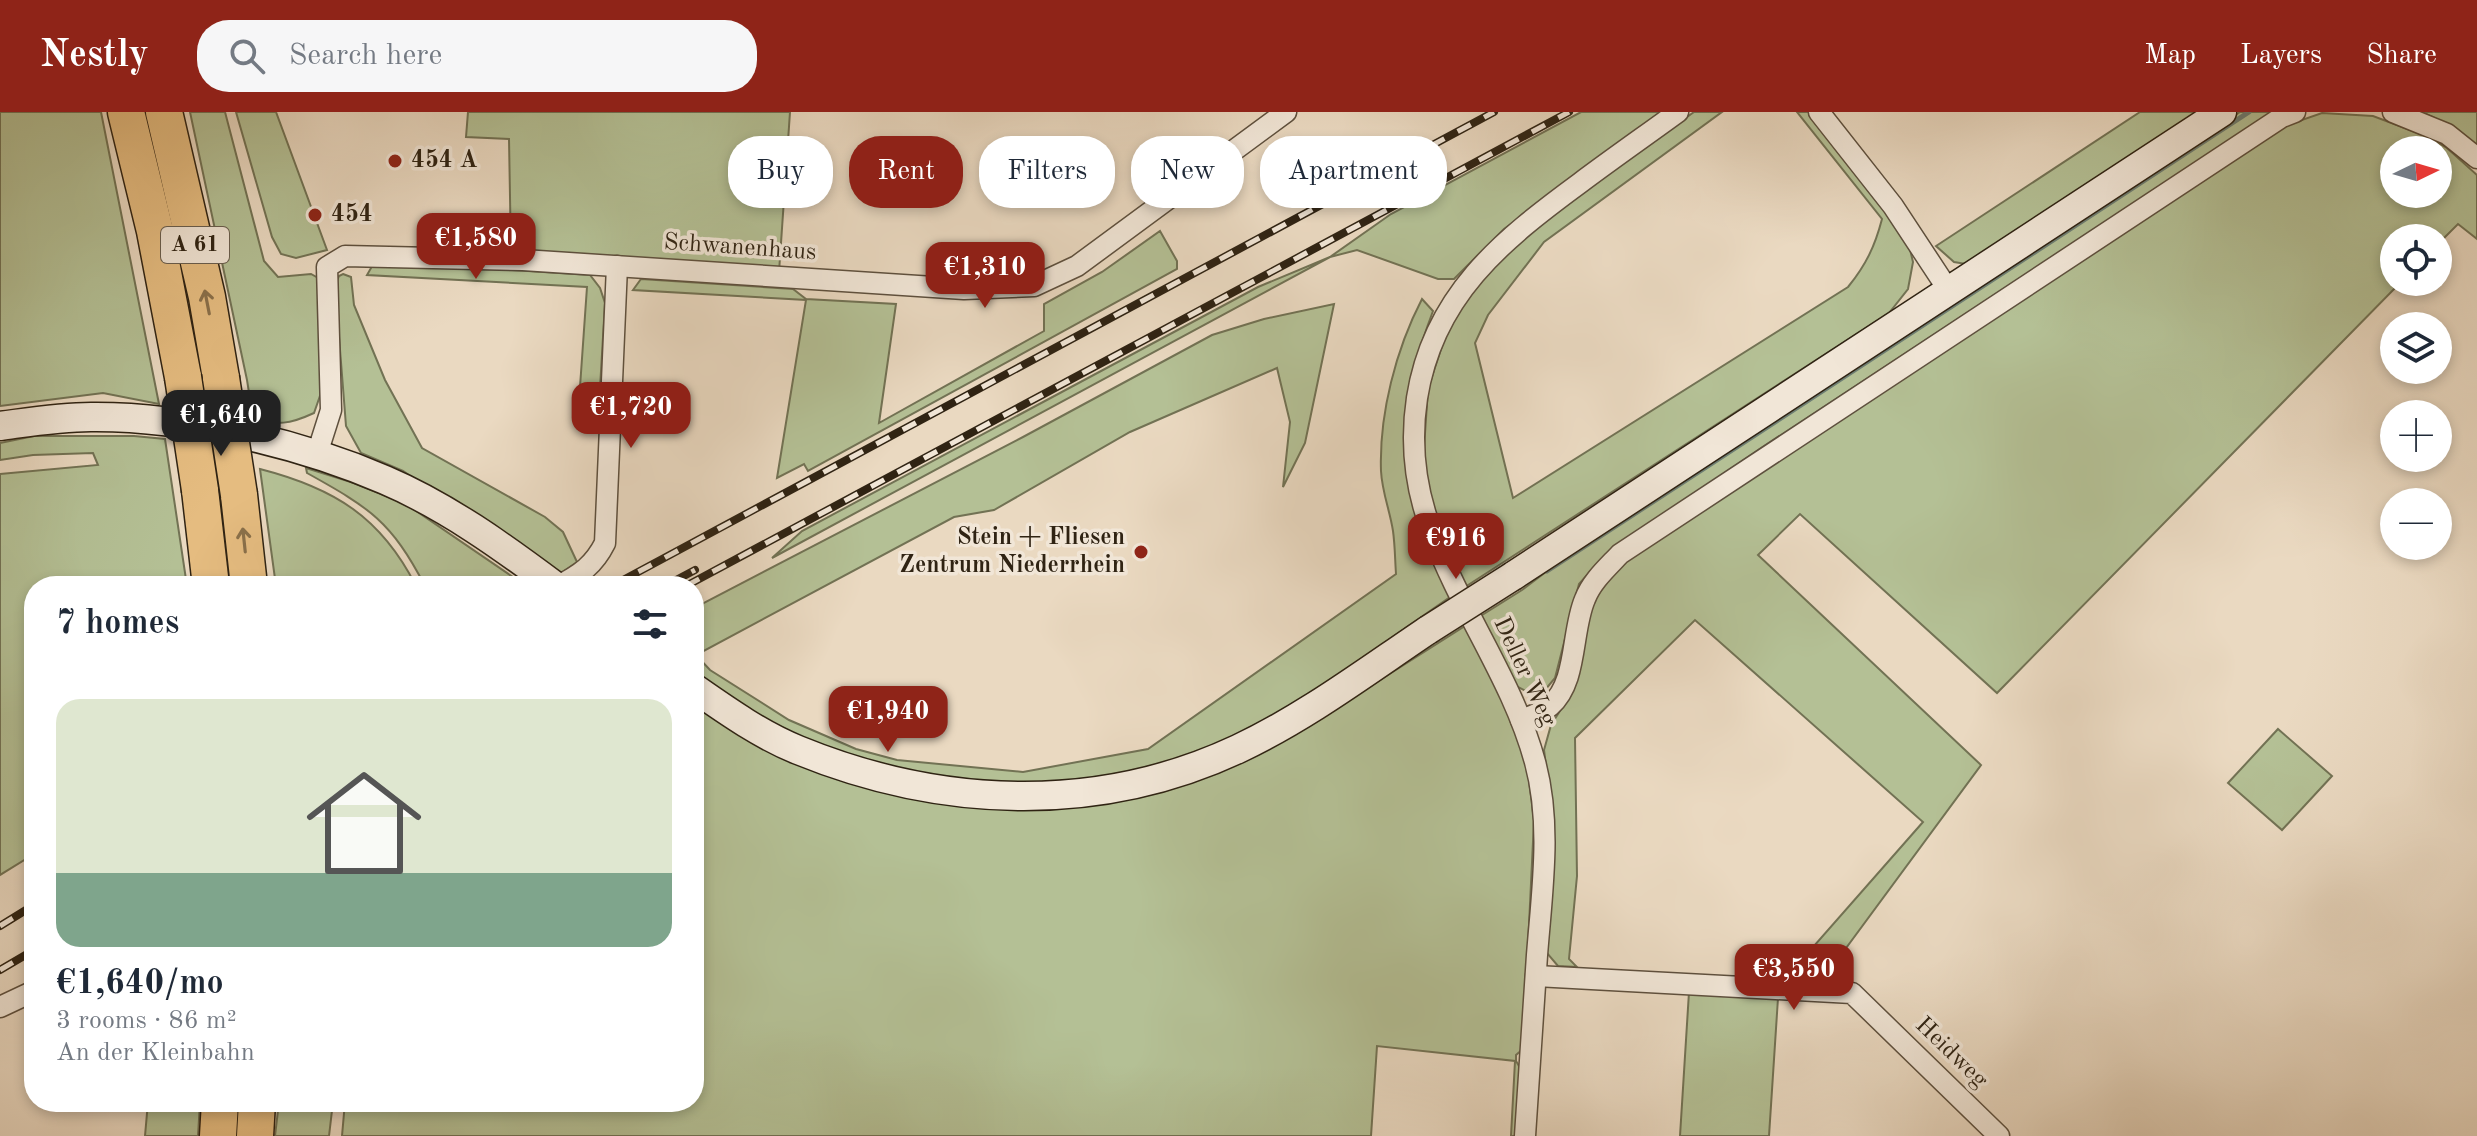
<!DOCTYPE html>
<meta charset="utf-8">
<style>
body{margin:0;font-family:"Old Standard TT",serif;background:#f6f6f7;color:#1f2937;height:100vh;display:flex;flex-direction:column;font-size:30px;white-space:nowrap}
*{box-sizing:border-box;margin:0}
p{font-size:26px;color:#747a83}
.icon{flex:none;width:44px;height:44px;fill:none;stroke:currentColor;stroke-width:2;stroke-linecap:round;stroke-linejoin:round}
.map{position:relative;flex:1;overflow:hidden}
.side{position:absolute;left:24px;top:464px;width:680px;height:536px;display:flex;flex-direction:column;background:#fff;border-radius:32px;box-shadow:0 4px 12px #0003}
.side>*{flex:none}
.top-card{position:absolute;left:728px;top:24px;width:760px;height:72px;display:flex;gap:16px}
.needle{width:52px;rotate:85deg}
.controls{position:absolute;left:2380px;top:24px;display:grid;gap:16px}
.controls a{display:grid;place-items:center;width:72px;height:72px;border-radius:50%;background:#fff;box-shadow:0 4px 12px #0003;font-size:40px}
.price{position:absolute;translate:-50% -68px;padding:0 18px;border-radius:16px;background:#8f2418;color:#fff;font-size:26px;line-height:52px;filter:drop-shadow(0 2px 4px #0008)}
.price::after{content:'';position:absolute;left:50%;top:48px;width:24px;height:18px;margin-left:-12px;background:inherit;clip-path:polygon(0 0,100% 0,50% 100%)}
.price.active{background:#222;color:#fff}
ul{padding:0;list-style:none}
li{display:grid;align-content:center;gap:16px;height:424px;padding:0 32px}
li span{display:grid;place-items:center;height:248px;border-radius:24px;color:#555}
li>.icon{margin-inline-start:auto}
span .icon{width:144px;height:144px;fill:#fffc;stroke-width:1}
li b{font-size:34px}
h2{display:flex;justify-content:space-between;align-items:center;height:96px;padding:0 32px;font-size:34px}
.chip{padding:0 28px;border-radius:32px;background:#fff;box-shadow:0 4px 12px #0003;font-size:28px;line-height:72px}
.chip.active{background:#8f2418;color:#fff}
header{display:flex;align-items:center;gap:48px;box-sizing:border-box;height:112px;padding:0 40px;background:#8f2418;color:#fff}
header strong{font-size:38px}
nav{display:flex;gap:44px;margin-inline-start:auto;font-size:28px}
.search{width:560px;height:72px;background:#f6f6f7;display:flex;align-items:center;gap:20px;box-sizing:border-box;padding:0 28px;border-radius:32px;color:#747a83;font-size:30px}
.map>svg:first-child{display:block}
</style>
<header>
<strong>Nestly</strong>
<div class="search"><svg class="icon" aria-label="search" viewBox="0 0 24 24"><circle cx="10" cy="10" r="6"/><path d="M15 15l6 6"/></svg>Search here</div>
<nav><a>Map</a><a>Layers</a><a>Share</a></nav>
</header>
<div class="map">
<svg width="2477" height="1024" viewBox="0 0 2477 1024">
<rect width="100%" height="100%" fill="#ead9c1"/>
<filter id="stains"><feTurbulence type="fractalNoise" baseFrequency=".0025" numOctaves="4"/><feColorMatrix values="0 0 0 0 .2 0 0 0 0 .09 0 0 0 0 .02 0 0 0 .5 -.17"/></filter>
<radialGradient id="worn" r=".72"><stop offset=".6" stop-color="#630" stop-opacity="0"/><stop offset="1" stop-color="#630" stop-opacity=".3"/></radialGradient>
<!-- green -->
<g fill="#b4c095" stroke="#727254" stroke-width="2" fill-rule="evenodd">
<path d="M 0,0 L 101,0 L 159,292 L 103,281 L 0,294 Z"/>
<path d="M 190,0 L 225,0 L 264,149 L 278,165 L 311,162 L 320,167 L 322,278 L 314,301 C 288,313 279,313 253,306 L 247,268 Z"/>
<path d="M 236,0 L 276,0 L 327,138 L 296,146 L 281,142 L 272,125 Z"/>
<path d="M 468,0 L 790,0 L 779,160 L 511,142 L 509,27 L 466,25 Z"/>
<path d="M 1581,0 L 1664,0 L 1504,117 L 1454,167 L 1438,167 L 1357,138 L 1330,145 L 772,446 L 802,419 L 1258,175 L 1330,145 L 1391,102 Z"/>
<path d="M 1694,0 L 1722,0 L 1544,130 L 1488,203 L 1475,231 L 1513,386 L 1848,175 C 1866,153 1875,134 1882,107 L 1797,0 L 1809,0 L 1896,108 L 1908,129 L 1913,150 L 1908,177 L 1889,201 L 1465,475 L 1431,393 L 1423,351 L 1428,277 L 1444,228 L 1463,190 L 1489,157 L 1533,116 Z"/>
<path d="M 2140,0 L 2197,0 L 1966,152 L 1954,150 L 1936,134 Z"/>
<path d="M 2240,0 L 2273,0 L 1761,336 L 1605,443 L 1579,472 L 1555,566 L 1545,578 L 1526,579 L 1512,572 L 1479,505 L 1522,478 L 1612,410 Z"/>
<path d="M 2422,0 L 2477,0 L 2477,40 L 2435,6 Z"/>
<path d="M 2322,1 L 2373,4 L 2426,24 L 2447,36 L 2477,63 L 2477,127 L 2458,112 L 2438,132 L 2438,126 L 2394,126 L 2394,170 L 2401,170 L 1997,581 L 1800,402 L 1758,443 L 1981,653 L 1821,870 L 1784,868 L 1923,710 L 1695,508 L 1575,626 L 1577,764 L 1569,847 L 1577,855 L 1558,854 L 1546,840 L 1552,700 L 1544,638 L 1551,613 L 1570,583 L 1589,495 L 1620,452 L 2279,16 ZM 2394,38 L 2438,38 L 2438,82 L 2394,82 Z"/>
<path d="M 1160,119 L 1177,149 L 1177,157 L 808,359 L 804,352 L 777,366 L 806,188 L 633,178 L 641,167 L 793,177 L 806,187 L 896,192 L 879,311 L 1044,219 L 1044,192 L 1102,160 Z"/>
<path d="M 375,149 L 590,163 L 600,176 L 605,191 L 600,276 L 580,275 L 587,175 L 367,163 Z"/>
<path d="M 343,162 L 351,165 L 354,193 L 385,268 L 422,336 L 545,405 L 563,420 L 577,450 L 555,465 L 403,359 L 361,341 L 346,314 L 335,174 L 339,164 Z"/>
<path d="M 1422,187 L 1433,199 C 1403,278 1396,334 1421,416 C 1427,440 1441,462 1450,485 L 1305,586 L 1223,634 L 1086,672 L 973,672 L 896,661 L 767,612 L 694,566 L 694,496 L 1023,325 L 1212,223 L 1264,207 L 1334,192 L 1305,331 L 1283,375 L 1290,310 L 1277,256 L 1130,320 L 994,398 L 954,405 L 696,543 L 710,558 L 789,608 L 856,637 L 897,648 L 1023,660 L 1148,637 L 1396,462 C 1395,448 1395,433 1393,419 C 1390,399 1382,380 1381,359 C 1379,302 1396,237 1422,187 Z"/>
<path d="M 34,324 L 134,324 L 165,327 L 187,474 L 34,474 L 34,742 L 0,763 L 0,362 L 98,353 L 93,341 L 33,343 L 0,348 L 0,331 Z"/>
<path d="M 306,356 L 354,371 L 406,392 L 526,474 L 425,474 C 391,409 370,396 307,361 Z"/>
<path d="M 260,357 C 334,376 381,405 416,474 L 276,474 Z"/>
<path d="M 1465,514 L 1503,587 L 1527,652 L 1534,709 L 1523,937 L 1516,943 L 1516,949 L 1522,959 L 1517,1024 L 1511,1024 L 1515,949 L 1377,934 L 1371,1024 L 342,1024 L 345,990 L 694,990 L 694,591 L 986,694 L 1051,697 L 1132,685 L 1312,611 Z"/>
<path d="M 2278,617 L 2332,664 L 2282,718 L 2228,671 Z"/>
<path d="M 1689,880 L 1778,886 L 1769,1024 L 1680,1024 Z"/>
<path d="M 148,990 L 200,990 L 198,1024 L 145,1024 Z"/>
<path d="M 279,990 L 333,990 L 329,1024 L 275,1024 Z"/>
</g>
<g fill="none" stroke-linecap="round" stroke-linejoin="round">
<!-- stream -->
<path stroke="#6e7e73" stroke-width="5" d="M 1547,459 L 2249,0"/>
<!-- street casing -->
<g stroke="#5e503e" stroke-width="23">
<g id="street">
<path d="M 1819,0 L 1893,94 L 1949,179"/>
<path d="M 2393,0 L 2447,22 L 2477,46"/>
<path d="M 317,342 L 331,298 L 327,155 L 345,144 L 523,148 L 964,177 L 1034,174 L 1077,154 L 1286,0"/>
<path d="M 558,474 C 580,463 594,453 605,431 L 617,154"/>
<path d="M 1521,608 C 1531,604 1542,601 1550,594 C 1578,570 1571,519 1585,487 C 1592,469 1607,456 1620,442 L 2282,5 L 2295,0"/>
<path d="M 1536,864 L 1852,881 L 1999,1024"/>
<path d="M 0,895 L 34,879"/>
<path d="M 1525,1024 C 1529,964 1533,903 1537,843 C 1542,779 1552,712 1535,650 C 1513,569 1462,501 1433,423 C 1416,380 1410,332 1417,286 C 1433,184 1501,129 1580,71 C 1612,47 1645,24 1678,0"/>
</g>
</g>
<!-- secondary casing -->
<g stroke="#2f2313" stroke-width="31">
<g id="secondary">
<path d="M 0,314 C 30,310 60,305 91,305 C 185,304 299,331 385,368 C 446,394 503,435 555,474"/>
<path d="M 1513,464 L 2222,0"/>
<path d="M 694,576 C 727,599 761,623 798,638 C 940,696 1097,703 1238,637 C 1306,605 1367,559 1428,518"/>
</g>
</g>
<!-- highway casing -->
<g stroke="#2f2313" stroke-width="39">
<g id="highway">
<path d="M 126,0 L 155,119 L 183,265"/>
<path d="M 164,0 L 207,185 L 221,266"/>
<path d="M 200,378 L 211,474"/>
<path d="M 239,383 L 249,474"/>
<path d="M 218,1024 L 220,990"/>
<path d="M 255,1024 L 257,990"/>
</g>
</g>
<!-- street -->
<use href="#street" stroke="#f1e6d7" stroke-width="20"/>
<!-- secondary -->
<use href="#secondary" stroke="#f1e6d7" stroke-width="28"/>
<!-- highway -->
<use href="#highway" stroke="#e5bc80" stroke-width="36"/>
<!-- rail casing -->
<g stroke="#2f2313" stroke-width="8">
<g id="rail">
<path d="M 612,474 L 1494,0"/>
<path d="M 665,474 L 695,458"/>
<path d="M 686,474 L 1569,0"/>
<path d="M 0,814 L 34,793"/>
<path d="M 0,858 L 34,838"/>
</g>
</g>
<!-- rail -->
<use href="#rail" stroke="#f1e6d7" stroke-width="5" stroke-dasharray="15" stroke-linecap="butt"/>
<!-- secondary-bridge casing -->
<g stroke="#2f2313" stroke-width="31" stroke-linecap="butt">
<path id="secondary-bridge" d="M 1428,518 L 1513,464"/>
</g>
<!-- highway-bridge casing -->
<g stroke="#2f2313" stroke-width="39" stroke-linecap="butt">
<g id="highway-bridge">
<path d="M 183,265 L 200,378"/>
<path d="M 221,266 L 239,383"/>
</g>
</g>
<!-- secondary-bridge -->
<use href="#secondary-bridge" stroke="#f1e6d7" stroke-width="28"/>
<!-- highway-bridge -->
<use href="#highway-bridge" stroke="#e5bc80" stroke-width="36"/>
</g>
<!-- one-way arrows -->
<defs><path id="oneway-shaft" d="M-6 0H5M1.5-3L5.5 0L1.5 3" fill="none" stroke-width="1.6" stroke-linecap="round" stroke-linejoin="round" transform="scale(2)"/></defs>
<g stroke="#8a704a">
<use href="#oneway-shaft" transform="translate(207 190) rotate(-101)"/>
<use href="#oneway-shaft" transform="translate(244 428) rotate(-96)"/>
</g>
<!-- markers -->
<g fill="#8f2418" stroke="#f1e6d7" stroke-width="3">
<circle cx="395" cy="49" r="8"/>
<circle cx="315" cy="103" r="8"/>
<circle cx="1141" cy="440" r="8"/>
</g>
<g text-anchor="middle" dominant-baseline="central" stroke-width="7" stroke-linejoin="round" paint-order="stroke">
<!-- shield labels -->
<rect fill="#f1e6d7" stroke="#695e4e" stroke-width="2" x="161" y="115" width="68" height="36" rx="6"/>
<g font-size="22" font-weight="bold" fill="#2f2313">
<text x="195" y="133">A 61</text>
</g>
<!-- poi labels -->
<g font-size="24" font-weight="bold" fill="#2f2313" stroke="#f1e6d7" text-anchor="start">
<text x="411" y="49">454 A</text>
<text x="331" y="103">454</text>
<text x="1125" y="426" text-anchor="end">Stein + Fliesen<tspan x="1125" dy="28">Zentrum Niederrhein</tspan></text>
</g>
<!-- street labels -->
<g font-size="24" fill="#2f2313" stroke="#f1e6d7">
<text transform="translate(740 136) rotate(4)">Schwanenhaus</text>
<text transform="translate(1524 560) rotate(65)">Deller Weg</text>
<text transform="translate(1951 941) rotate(44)">Heidweg</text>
</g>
</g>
<rect width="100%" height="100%" filter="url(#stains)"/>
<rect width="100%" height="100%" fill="url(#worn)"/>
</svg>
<div class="controls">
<a><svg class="needle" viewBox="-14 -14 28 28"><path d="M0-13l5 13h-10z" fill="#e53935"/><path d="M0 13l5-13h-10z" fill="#747a83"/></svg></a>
<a><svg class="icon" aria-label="locate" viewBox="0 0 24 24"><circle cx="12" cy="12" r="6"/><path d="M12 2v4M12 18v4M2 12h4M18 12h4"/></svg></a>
<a><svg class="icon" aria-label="layers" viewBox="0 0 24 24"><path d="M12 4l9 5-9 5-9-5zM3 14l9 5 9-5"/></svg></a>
<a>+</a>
<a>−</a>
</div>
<b class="price" style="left:476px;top:169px">€1,580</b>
<b class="price" style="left:985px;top:198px">€1,310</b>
<b class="price" style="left:631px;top:338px">€1,720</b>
<b class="price active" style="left:221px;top:346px">€1,640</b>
<b class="price" style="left:1456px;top:469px">€916</b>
<b class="price" style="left:888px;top:642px">€1,940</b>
<b class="price" style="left:1794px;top:900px">€3,550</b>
<div class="top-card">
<a class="chip">Buy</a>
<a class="chip active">Rent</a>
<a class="chip">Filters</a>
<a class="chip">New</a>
<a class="chip">Apartment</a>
</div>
<section class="side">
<h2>7 homes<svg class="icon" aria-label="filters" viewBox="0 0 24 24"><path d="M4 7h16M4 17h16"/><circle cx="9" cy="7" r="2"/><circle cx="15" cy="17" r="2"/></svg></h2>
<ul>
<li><span style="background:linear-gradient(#dfe7d0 70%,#7fa58c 0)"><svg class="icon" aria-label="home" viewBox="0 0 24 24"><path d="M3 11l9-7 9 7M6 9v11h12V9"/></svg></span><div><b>€1,640/mo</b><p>3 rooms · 86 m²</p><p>An der Kleinbahn</p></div></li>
</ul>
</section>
</div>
